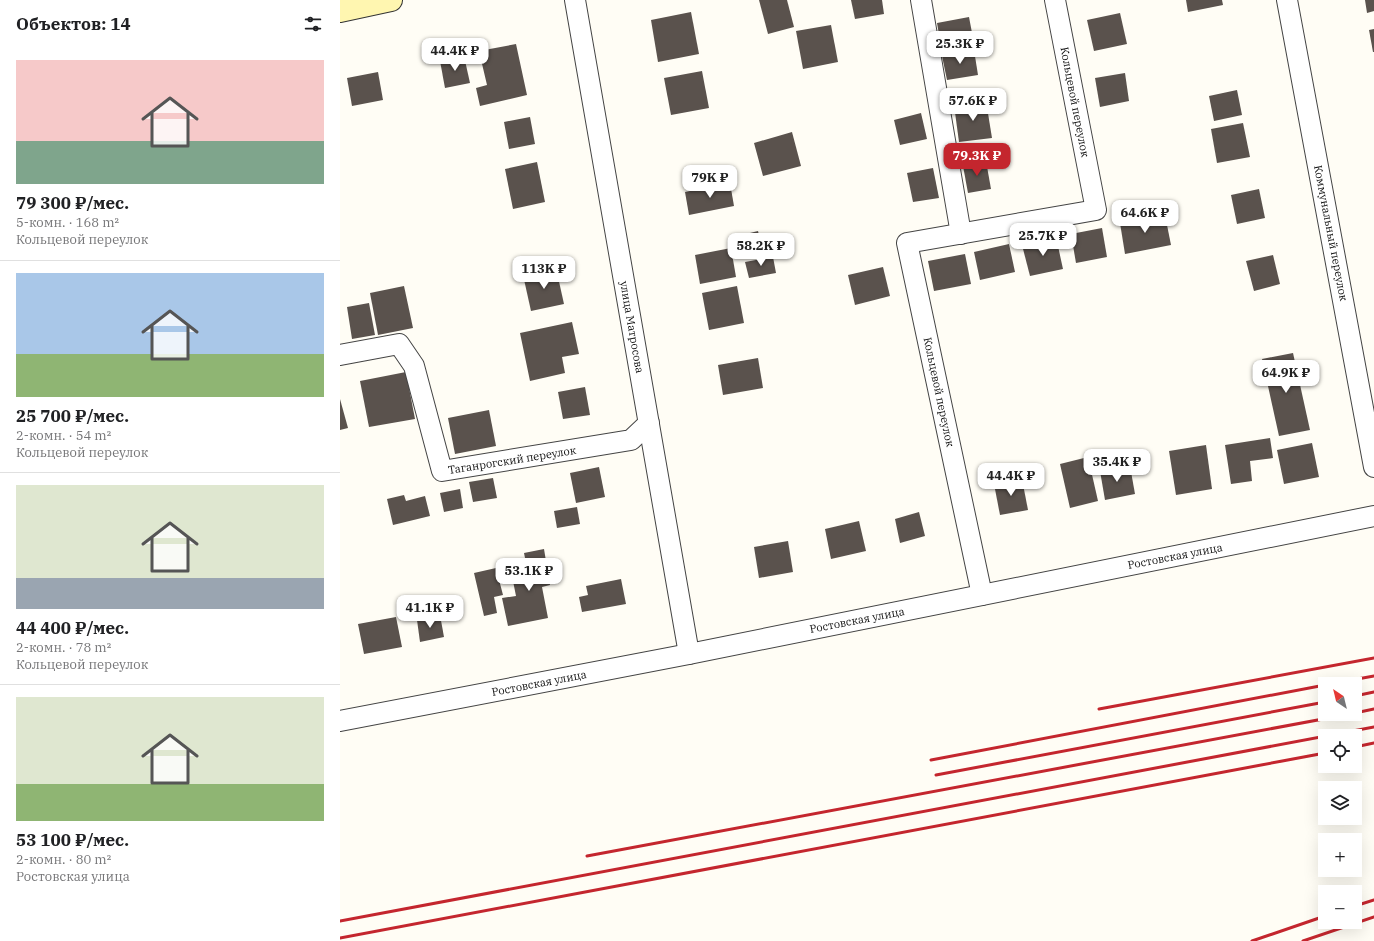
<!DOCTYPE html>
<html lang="ru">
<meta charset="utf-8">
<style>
body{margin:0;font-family:"IBM Plex Serif",serif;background:#f2f2f2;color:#202124;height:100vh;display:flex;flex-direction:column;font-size:15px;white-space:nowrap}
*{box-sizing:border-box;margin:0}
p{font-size:13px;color:#757577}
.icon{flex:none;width:22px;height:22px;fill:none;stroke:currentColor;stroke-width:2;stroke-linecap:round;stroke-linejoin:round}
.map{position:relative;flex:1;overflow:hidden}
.drawer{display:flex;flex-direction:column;background:#fff;width:340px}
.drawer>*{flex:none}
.needle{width:26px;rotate:325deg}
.buttons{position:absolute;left:978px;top:677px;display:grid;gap:8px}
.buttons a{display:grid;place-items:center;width:44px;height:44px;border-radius:0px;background:#fff;box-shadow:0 4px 16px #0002;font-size:20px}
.price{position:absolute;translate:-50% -34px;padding:0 9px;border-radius:8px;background:#fff;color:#222;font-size:13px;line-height:26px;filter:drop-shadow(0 1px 2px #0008)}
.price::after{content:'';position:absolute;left:50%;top:24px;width:12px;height:9px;margin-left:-6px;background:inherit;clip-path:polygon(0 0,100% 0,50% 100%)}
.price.active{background:#c4262e;color:#fff}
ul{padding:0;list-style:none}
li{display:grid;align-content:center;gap:8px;height:212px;padding:0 16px}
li+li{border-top:1px solid #e0e0e0}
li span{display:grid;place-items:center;height:124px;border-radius:0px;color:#555}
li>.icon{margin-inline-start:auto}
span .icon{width:72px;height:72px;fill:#fffc;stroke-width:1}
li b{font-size:17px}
h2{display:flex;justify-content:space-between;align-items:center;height:48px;padding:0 16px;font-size:17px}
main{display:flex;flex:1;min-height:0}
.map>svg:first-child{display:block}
</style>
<main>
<section class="drawer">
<h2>Объектов: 14<svg class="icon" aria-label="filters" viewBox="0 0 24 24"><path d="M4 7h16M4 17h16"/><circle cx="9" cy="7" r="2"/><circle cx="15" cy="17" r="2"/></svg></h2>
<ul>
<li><span style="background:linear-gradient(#f6c9c9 65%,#7fa58c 0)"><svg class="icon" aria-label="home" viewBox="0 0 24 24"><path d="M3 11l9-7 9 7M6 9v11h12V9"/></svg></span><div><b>79 300 ₽/мес.</b><p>5-комн. · 168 m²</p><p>Кольцевой переулок</p></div></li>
<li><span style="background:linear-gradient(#a9c7e8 65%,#8fb573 0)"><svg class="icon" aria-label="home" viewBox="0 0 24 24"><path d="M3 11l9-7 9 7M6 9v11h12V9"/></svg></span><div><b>25 700 ₽/мес.</b><p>2-комн. · 54 m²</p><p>Кольцевой переулок</p></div></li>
<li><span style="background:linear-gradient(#dfe7d0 75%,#9aa5b1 0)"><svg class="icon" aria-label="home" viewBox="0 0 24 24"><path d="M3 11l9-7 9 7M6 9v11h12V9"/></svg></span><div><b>44 400 ₽/мес.</b><p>2-комн. · 78 m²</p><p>Кольцевой переулок</p></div></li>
<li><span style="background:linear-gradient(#dfe7d0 70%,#8fb573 0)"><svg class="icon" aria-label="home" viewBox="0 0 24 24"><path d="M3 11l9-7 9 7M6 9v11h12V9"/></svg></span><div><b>53 100 ₽/мес.</b><p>2-комн. · 80 m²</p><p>Ростовская улица</p></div></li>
</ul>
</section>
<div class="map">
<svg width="1034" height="941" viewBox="0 0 1034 941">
<rect width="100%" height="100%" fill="#fffdf5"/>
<!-- building -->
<g fill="#5a524d">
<path d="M 419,0 L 447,0 L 454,27 L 428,34 Z"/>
<path d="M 511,0 L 542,0 L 544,14 L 515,19 Z"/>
<path d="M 846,0 L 882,0 L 883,5 L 848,12 Z"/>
<path d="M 1025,0 L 1034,0 L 1034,11 L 1027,13 Z"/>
<path d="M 351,12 L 359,54 L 318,62 L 311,20 Z"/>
<path d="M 780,13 L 787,44 L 754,51 L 747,20 Z"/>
<path d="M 629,17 L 633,38 L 621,39 L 623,48 L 602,52 L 597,23 Z"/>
<path d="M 491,25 L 498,62 L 463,69 L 456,31 Z"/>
<path d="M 1034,29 L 1034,52 L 1033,52 L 1029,30 Z"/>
<path d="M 176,44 L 187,95 L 140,106 L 136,88 L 147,85 L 139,51 Z"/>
<path d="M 634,50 L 638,75 L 607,80 L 602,56 Z"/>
<path d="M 124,56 L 130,83 L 105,88 L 100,61 Z"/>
<path d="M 362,71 L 369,108 L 331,115 L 324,78 Z"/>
<path d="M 38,72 L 43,100 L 12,106 L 7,78 Z"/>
<path d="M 785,73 L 789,101 L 760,107 L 755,78 Z"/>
<path d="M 897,90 L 902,115 L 874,121 L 869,96 Z"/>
<path d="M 646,101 L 652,138 L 619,142 L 614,105 Z"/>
<path d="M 581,113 L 587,139 L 560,145 L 554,120 Z"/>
<path d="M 190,117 L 195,144 L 169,149 L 164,122 Z"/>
<path d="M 903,123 L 910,157 L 877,163 L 871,129 Z"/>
<path d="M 452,132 L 461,166 L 423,176 L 414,143 Z"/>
<path d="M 645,143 L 648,158 L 622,162 L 620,148 Z"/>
<path d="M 646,161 L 651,189 L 628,193 L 623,166 Z"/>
<path d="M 197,162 L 205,202 L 173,209 L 165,169 Z"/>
<path d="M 593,168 L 599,198 L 573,202 L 567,173 Z"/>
<path d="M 390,183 L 394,206 L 349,215 L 345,192 Z"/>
<path d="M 919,189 L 925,218 L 897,224 L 891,195 Z"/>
<path d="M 825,215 L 831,245 L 785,254 L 780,223 Z"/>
<path d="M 762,228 L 767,257 L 736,263 L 731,234 Z"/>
<path d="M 418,231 L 422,248 L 402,253 L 398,236 Z"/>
<path d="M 716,237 L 723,269 L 690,276 L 682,245 Z"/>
<path d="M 669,244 L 675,272 L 640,280 L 634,252 Z"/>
<path d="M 391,248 L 396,277 L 360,284 L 355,255 Z"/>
<path d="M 625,254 L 631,284 L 594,291 L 588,261 Z"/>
<path d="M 933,255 L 940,284 L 914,291 L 906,261 Z"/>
<path d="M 433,257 L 436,273 L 409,278 L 405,262 Z"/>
<path d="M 543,267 L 550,296 L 515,305 L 508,275 Z"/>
<path d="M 216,268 L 224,304 L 191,311 L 183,275 Z"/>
<path d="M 64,286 L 73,328 L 38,335 L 30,293 Z"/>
<path d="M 397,286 L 404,323 L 369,330 L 362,293 Z"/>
<path d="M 29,303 L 35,335 L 12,339 L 7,307 Z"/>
<path d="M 232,322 L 239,354 L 222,357 L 225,373 L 190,381 L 180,333 Z"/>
<path d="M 953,353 L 970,430 L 939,436 L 922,359 Z"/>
<path d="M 418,358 L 423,388 L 383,395 L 378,365 Z"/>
<path d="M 66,372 L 75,419 L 29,427 L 20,381 Z"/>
<path d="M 245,387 L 250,415 L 223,419 L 218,392 Z"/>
<path d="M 0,399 L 8,428 L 0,430 Z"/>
<path d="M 149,410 L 156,446 L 115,454 L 108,418 Z"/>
<path d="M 930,438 L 933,458 L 910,461 L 912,481 L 891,484 L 885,445 Z"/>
<path d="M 972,443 L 979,477 L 944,484 L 937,450 Z"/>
<path d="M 866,445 L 872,489 L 836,495 L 829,451 Z"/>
<path d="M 748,457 L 758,501 L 730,508 L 720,464 Z"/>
<path d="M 790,466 L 795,494 L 765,500 L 760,471 Z"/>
<path d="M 259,467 L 265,497 L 236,503 L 230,473 Z"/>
<path d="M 153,478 L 157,498 L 133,502 L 129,482 Z"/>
<path d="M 682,479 L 688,510 L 660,515 L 654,484 Z"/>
<path d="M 120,489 L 123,508 L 104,512 L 100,493 Z"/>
<path d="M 64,495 L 66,501 L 85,496 L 90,516 L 53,525 L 47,499 Z"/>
<path d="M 237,507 L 240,524 L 217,528 L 214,511 Z"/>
<path d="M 579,512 L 585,536 L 560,543 L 555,519 Z"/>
<path d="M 519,521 L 526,551 L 491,559 L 485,529 Z"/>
<path d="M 448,541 L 453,572 L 419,578 L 414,547 Z"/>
<path d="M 204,549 L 210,585 L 202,587 L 208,618 L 168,626 L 162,598 L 176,596 L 173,581 L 189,578 L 184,553 Z"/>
<path d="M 156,568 L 163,595 L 154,597 L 157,613 L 144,616 L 134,573 Z"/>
<path d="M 281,579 L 286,604 L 242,612 L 239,597 L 248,595 L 246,586 Z"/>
<path d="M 100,615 L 104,637 L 80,642 L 77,620 Z"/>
<path d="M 56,617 L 62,647 L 24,654 L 18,624 Z"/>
</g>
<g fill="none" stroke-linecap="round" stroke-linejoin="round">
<!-- street casing -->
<g stroke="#444" stroke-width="22">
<g id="street">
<path d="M 235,0 L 349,654"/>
<path d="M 581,0 L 621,234"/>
<path d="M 947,0 L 1034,467"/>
<path d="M 0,355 L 59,344 L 74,366 L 102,471 L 291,440 L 309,423"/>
<path d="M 642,595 L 567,243 L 756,210 L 715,0"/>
<path d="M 0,721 L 349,654 L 1034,516"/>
</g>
</g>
<!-- secondary casing -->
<g stroke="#333" stroke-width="24">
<path id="secondary" d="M 0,11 L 51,0"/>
</g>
<!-- street -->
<use href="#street" stroke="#fff" stroke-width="20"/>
<!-- secondary -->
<use href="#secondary" stroke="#fff6b0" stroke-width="22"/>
<!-- rail -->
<g stroke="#c4262e" stroke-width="3">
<path d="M 990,684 L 1034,676"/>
<path d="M 1015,696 L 1034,692"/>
<path d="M 759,709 L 1034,658"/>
<path d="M 1015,713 L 1034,709"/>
<path d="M 1015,747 L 1034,743"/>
<path d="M 591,760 L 985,685"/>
<path d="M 596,775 L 985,702"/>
<path d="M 247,856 L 1010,714"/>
<path d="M 1015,906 L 1034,900"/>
<path d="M 0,921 L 1034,727"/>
<path d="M 0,938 L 985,753"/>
<path d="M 912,941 L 985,916"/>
<path d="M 963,941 L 1034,917"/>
</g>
</g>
<g text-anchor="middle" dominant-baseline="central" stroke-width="4" stroke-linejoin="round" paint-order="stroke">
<!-- street labels -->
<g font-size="11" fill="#111" stroke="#fff">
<text transform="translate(735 102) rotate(79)">Кольцевой переулок</text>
<text transform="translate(991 233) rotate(79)">Коммунальный переулок</text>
<text transform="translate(292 327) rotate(80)">улица Матросова</text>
<text transform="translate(599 392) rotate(78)">Кольцевой переулок</text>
<text transform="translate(172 460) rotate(-9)">Таганрогский переулок</text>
<text transform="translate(835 556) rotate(-11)">Ростовская улица</text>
<text transform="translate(517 620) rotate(-11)">Ростовская улица</text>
<text transform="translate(199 683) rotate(-11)">Ростовская улица</text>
</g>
</g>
</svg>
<div class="buttons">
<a><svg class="needle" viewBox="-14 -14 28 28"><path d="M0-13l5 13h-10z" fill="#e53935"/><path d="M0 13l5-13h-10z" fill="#757577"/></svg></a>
<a><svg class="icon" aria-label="locate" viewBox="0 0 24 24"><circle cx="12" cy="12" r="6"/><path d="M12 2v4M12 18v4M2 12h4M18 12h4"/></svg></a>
<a><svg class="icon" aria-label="layers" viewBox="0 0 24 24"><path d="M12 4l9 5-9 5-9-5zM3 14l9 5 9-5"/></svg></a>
<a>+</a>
<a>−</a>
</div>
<b class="price" style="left:620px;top:65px">25.3K ₽</b>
<b class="price" style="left:115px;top:72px">44.4K ₽</b>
<b class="price" style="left:633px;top:122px">57.6K ₽</b>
<b class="price active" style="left:637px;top:177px">79.3K ₽</b>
<b class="price" style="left:370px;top:199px">79K ₽</b>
<b class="price" style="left:805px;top:234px">64.6K ₽</b>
<b class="price" style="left:703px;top:257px">25.7K ₽</b>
<b class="price" style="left:421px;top:267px">58.2K ₽</b>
<b class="price" style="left:204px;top:290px">113K ₽</b>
<b class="price" style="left:946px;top:394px">64.9K ₽</b>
<b class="price" style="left:777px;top:483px">35.4K ₽</b>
<b class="price" style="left:671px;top:497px">44.4K ₽</b>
<b class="price" style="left:189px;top:592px">53.1K ₽</b>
<b class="price" style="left:90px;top:629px">41.1K ₽</b>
</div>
</main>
